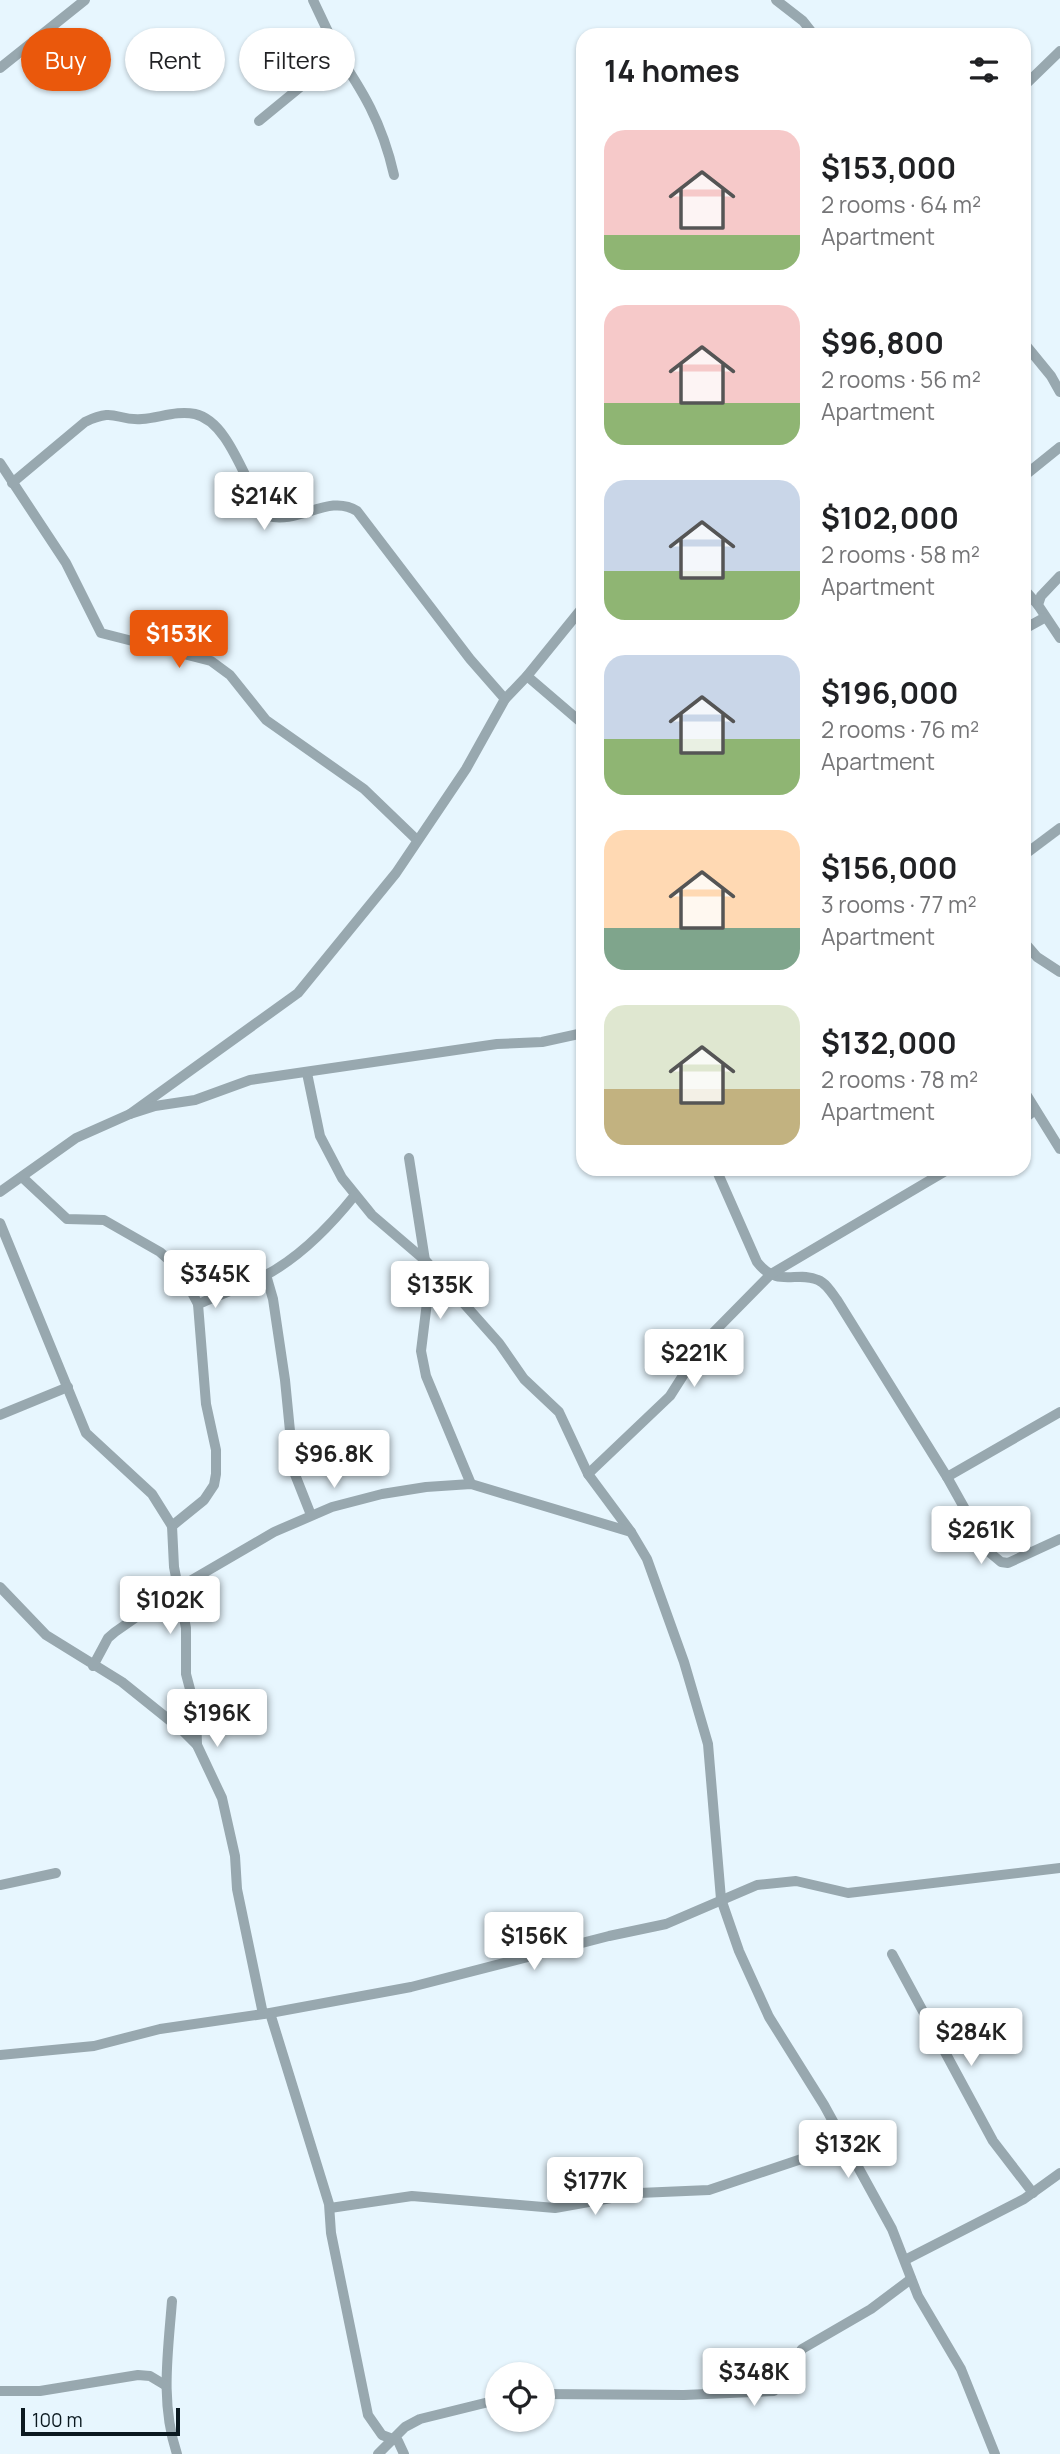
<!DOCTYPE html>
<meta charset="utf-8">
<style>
body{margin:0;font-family:Manrope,sans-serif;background:#f6f6f6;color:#202124;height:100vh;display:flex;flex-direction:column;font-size:26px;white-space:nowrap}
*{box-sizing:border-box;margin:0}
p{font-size:23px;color:#757577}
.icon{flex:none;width:38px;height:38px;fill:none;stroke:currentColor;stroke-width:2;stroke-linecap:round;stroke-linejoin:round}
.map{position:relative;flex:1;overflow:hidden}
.side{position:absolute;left:576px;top:28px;width:455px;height:1148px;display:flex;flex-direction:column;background:#fff;border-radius:21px;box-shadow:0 2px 5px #0004}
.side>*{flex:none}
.hud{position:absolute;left:21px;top:28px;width:450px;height:63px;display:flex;gap:14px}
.controls{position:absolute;left:485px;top:2362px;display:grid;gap:14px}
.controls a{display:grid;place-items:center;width:70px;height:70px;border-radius:50%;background:#fff;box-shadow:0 2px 5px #0004;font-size:35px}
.scale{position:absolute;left:21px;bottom:18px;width:159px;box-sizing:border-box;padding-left:7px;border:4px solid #0b1920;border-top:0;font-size:19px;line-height:24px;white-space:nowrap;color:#0b1920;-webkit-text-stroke:5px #e7f6fe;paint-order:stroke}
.price{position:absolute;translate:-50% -60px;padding:0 16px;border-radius:7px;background:#fff;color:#222;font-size:23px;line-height:46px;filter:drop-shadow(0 2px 4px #0008)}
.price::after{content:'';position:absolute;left:50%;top:42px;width:21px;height:16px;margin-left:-10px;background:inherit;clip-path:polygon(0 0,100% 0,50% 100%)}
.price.active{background:#ea580c;color:#fff}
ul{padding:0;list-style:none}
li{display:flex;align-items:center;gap:21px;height:175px;padding:0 28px}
li span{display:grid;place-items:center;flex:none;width:196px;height:140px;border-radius:21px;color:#555}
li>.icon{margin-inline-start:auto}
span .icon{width:84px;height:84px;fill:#fffc;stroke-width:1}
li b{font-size:30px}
h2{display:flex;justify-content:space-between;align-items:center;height:84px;padding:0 28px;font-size:30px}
.pill{padding:0 24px;border-radius:32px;background:#fff;box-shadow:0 2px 5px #0004;font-size:24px;line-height:63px}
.pill.active{background:#ea580c;color:#fff}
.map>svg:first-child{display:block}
</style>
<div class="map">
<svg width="1060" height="2454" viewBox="0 0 1060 2454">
<rect width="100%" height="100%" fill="#e7f6fe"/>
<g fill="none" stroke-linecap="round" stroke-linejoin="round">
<!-- street -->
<g stroke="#98a8af" stroke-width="10">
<path d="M 776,0 L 803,21 L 814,35"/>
<path d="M 333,47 C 363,91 382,122 394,175"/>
<path d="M 0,68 L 85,0"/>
<path d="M 1024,86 L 1060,51"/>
<path d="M 259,121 L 326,66 L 333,56 L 330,36 L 313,0"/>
<path d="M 1024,343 L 1051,376 L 1060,392"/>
<path d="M 0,463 L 66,563 L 101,633 L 211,661 L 230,675 L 266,720 L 364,789 L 417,840"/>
<path d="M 1024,476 L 1060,447"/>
<path d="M 12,483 L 85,422 C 116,407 115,421 142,419 C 159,418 177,410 195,414 C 231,422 246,489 268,516 C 298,525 329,493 357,511 L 470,659 L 505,699"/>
<path d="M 1060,576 L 1041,596 L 1038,605 L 1060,638"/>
<path d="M 1024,589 L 1038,605"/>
<path d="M 1024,629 L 1044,618"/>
<path d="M 527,676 L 583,724"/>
<path d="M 1024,855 L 1060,828"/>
<path d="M 1024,942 L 1037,957 L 1060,972"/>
<path d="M 307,1073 L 320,1136 L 342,1178 L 372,1215 L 427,1262 L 499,1343 L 524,1379 L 559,1412 L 588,1474 L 631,1532 L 647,1559 L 684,1662 L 708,1744 L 721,1899 L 739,1951 L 769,2017 L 824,2105 L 892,2229 L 918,2296 L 961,2369 L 995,2454"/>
<path d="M 1024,1091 L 1060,1149"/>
<path d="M 130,1114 L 298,993 L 396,873 L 466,769 L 505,699 L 527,676 L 583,607"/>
<path d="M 1024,1119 L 1035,1110"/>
<path d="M 409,1158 L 429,1286 L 421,1351 L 426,1376 L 471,1484"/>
<path d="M 716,1169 L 757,1262 C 778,1289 797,1270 818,1280 C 826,1283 832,1293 837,1300 L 947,1477 L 989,1552 L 1001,1562 L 1008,1563 L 1060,1539"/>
<path d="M 22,1177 L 67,1219 L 104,1220 L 160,1252 L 180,1270 L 198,1304 L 206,1404 L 216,1450 L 216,1474 L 214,1485 L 204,1500 L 172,1526"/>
<path d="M 0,1192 L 76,1138 L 130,1114 L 155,1106 L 195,1100 L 250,1080 L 497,1044 L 542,1042 L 583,1033"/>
<path d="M 0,1223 L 86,1433 L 152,1494 L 172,1526 L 174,1567 L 186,1628 L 186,1674 L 196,1712 L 197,1745"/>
<path d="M 266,1275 L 273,1299 L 285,1380 L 294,1472 L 311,1515"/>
<path d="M 198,1304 C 220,1295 243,1286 264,1276 C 299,1258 331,1225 355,1195"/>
<path d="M 0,1415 L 68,1387"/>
<path d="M 588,1474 L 670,1396 L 705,1341 L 771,1274 L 949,1169"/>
<path d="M 947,1477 L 1060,1412"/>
<path d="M 0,1587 L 46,1635 L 122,1682 L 183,1731 L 197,1745 L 222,1798 L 235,1856 L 237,1889 L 263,2014"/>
<path d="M 93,1666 L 108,1638 L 115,1632 L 178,1588 L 274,1532 L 332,1507 L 382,1494 L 426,1487 L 471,1484 L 631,1532"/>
<path d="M 0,1885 L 56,1873"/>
<path d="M 892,1954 L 993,2141 L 1033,2193"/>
<path d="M 270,2013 L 329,2204 L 331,2233 L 368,2415 L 382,2435 L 398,2441 L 404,2454"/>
<path d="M 0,2055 L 94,2046 L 160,2029 L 270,2013 L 411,1987 L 609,1936 L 666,1924 L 757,1885 L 796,1881 L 848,1893 L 1060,1868"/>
<path d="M 330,2208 L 412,2196 L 555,2208 L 639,2193 L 709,2190 L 846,2144"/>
<path d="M 905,2260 L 1024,2199 L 1060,2173"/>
<path d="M 172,2301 C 168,2353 160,2403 177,2454"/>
<path d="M 0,2391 L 40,2391 L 138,2375 L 150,2376 L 165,2385"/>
<path d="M 542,2394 L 684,2395 L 774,2391 L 802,2349 L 871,2309 L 911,2279"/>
<path d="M 378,2454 L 405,2427 L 420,2419 L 497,2400"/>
</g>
</g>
</svg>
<div class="controls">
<a><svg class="icon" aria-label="locate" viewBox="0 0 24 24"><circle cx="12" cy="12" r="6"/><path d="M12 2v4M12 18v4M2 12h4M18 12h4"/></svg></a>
</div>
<div class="scale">100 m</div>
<b class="price" style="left:264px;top:532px">$214K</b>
<b class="price active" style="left:179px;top:670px">$153K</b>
<b class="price" style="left:215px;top:1310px">$345K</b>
<b class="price" style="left:440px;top:1321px">$135K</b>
<b class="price" style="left:694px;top:1389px">$221K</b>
<b class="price" style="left:334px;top:1490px">$96.8K</b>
<b class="price" style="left:981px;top:1566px">$261K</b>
<b class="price" style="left:170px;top:1636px">$102K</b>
<b class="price" style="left:217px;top:1749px">$196K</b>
<b class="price" style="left:534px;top:1972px">$156K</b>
<b class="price" style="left:971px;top:2068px">$284K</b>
<b class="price" style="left:848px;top:2180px">$132K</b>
<b class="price" style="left:595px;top:2217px">$177K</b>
<b class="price" style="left:754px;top:2408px">$348K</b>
<div class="hud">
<a class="pill active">Buy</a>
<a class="pill">Rent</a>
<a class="pill">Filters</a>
</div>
<section class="side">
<h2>14 homes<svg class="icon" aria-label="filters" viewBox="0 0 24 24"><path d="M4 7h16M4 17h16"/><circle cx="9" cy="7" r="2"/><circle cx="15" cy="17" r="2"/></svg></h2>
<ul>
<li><span style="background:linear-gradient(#f6c9c9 75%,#8fb573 0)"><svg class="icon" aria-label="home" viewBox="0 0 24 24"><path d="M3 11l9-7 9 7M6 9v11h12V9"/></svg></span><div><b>$153,000</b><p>2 rooms · 64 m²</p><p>Apartment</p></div></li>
<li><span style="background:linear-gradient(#f6c9c9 70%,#8fb573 0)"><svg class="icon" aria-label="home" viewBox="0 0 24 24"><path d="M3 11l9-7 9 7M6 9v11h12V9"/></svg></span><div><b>$96,800</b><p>2 rooms · 56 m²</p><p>Apartment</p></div></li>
<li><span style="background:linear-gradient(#c9d6e8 65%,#8fb573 0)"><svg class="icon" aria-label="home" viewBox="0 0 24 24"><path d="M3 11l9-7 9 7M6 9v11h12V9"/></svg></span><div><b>$102,000</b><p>2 rooms · 58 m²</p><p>Apartment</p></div></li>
<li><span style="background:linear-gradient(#c9d6e8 60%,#8fb573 0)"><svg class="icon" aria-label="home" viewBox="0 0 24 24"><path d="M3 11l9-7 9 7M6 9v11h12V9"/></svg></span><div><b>$196,000</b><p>2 rooms · 76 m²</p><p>Apartment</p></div></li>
<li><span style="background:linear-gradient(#ffd9b3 70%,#7fa58c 0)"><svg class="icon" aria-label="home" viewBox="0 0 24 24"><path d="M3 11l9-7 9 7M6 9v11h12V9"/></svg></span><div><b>$156,000</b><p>3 rooms · 77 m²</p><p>Apartment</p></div></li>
<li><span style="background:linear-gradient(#dfe7d0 60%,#c2b280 0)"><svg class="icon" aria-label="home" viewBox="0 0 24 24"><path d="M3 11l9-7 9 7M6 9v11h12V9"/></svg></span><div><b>$132,000</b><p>2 rooms · 78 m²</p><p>Apartment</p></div></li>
</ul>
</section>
</div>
